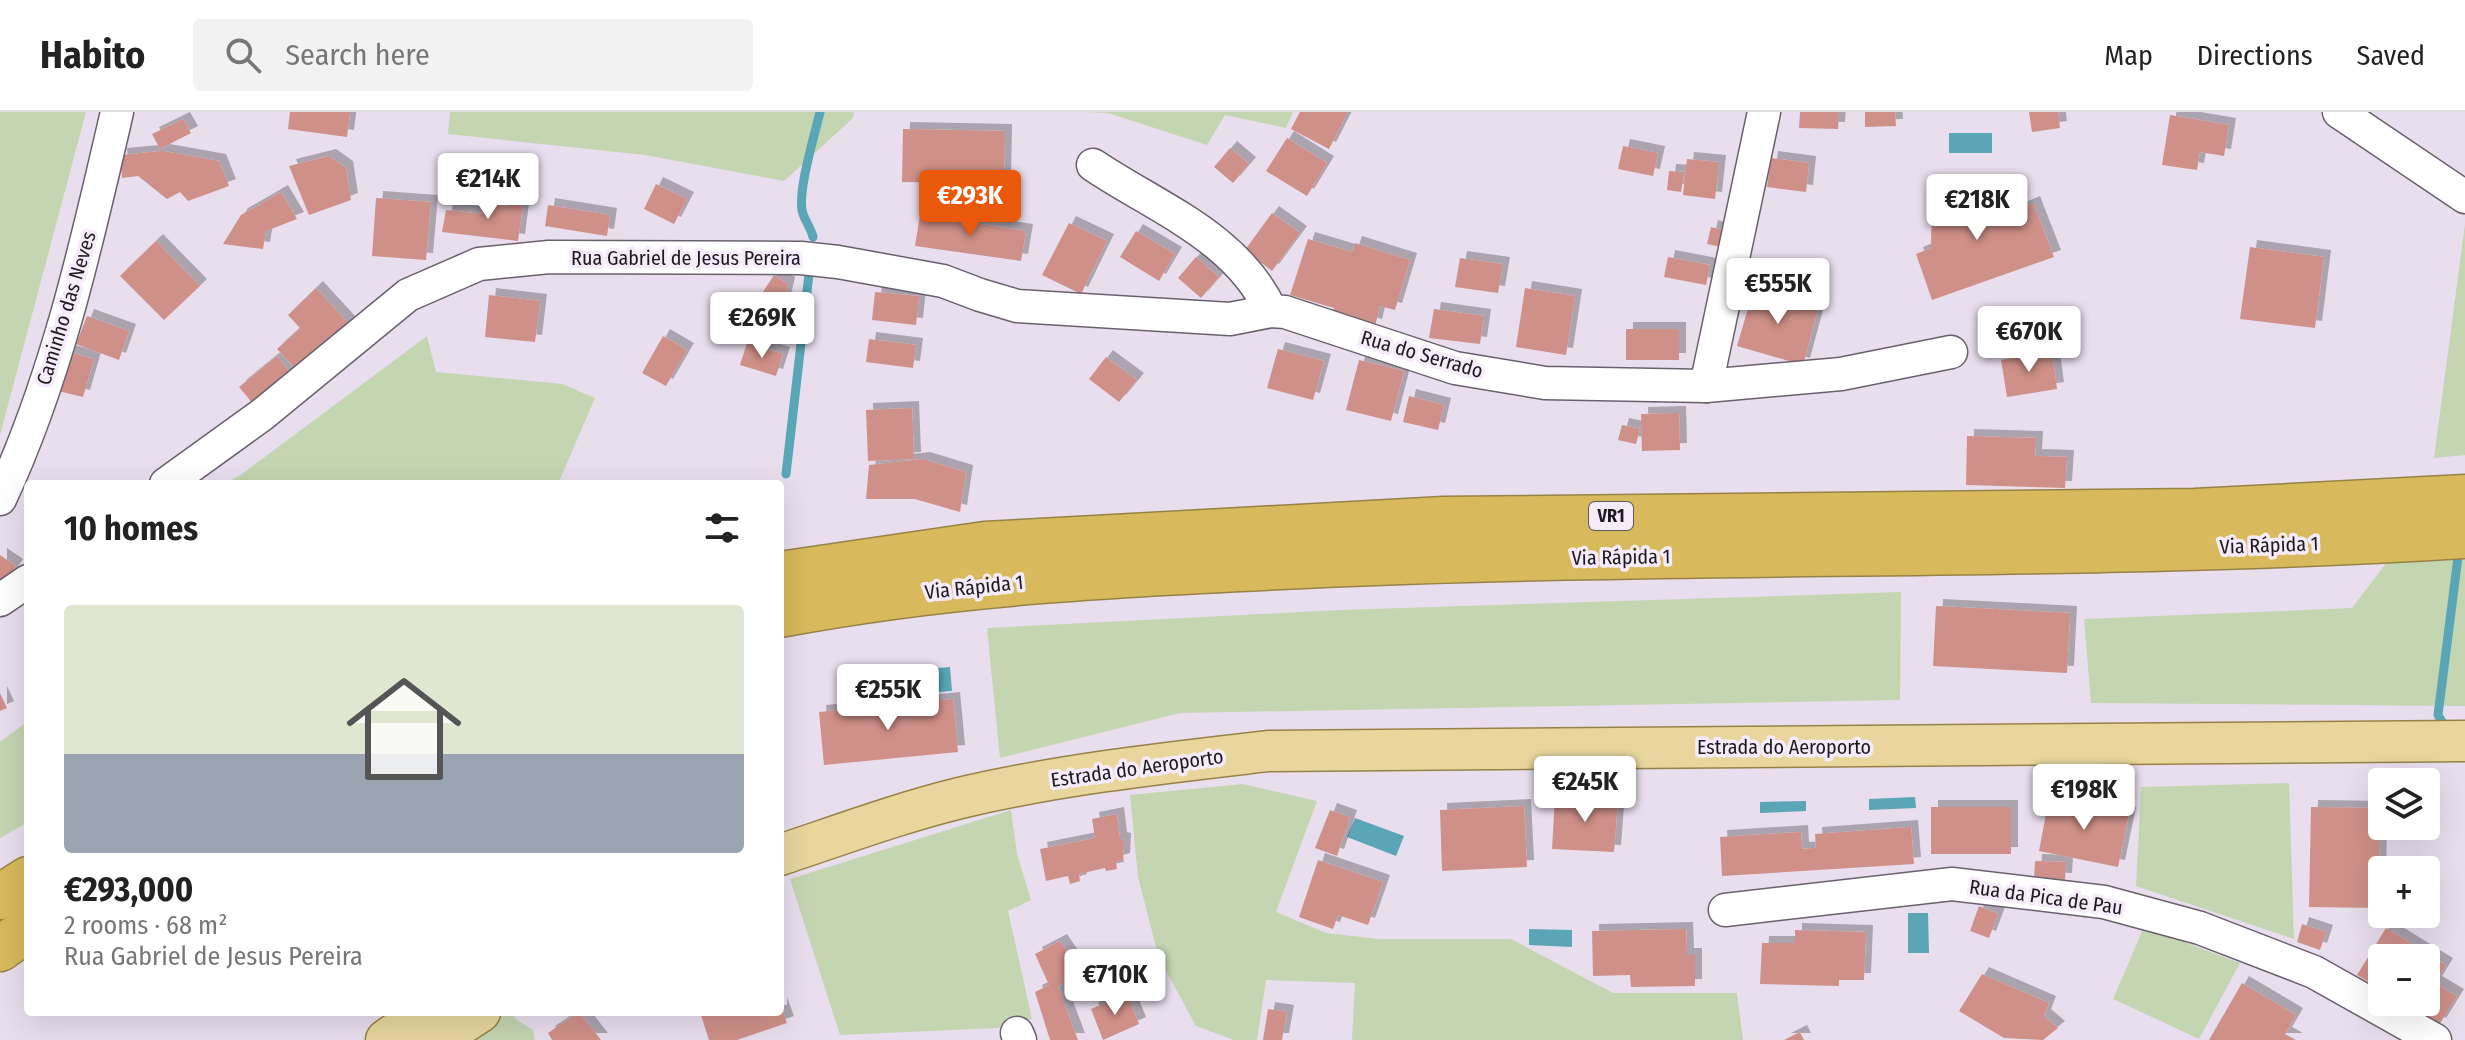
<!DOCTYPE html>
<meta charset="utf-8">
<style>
body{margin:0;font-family:"Fira Sans Condensed",sans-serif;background:#f2f2f2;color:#222;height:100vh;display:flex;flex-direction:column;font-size:30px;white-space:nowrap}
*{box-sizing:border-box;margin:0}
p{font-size:26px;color:#767676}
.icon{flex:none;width:44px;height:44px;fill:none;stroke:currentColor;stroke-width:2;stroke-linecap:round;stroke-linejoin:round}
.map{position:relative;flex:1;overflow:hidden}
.sheet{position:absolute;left:24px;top:368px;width:760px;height:536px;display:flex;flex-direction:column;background:#fff;border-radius:8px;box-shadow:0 8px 32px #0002}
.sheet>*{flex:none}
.controls{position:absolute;left:2368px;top:656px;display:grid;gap:16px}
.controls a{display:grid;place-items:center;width:72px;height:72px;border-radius:8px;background:#fff;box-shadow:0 8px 32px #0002;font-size:40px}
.price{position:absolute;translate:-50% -68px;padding:0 18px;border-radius:8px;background:#fff;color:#222;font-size:26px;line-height:52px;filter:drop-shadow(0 2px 4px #0008)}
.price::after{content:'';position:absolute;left:50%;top:48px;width:24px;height:18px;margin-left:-12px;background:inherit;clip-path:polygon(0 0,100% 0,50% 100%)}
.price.on{background:#ea580c;color:#fff}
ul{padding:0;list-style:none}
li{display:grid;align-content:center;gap:16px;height:424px;padding:0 40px}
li+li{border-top:2px solid #e0e0e0}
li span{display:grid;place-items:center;height:248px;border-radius:8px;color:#555}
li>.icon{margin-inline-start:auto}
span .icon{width:144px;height:144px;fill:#fffc;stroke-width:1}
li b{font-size:34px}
h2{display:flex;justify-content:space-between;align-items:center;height:96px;padding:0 40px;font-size:34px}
header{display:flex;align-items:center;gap:48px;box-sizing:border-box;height:112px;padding:0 40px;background:#fff;border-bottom:2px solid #e0e0e0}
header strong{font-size:38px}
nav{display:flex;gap:44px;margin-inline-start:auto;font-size:28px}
.search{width:560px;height:72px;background:#f2f2f2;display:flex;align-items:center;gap:20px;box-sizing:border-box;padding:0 28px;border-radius:8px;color:#767676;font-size:30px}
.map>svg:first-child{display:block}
</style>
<header>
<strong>Habito</strong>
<div class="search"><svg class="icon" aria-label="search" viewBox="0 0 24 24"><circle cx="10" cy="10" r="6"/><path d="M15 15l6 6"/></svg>Search here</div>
<nav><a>Map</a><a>Directions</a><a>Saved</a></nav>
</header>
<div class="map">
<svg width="2465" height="928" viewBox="0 0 2465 928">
<defs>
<filter id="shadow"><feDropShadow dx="7" dy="-7" stdDeviation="0" flood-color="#0004"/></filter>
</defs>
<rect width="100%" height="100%" fill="#e9deed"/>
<!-- green -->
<g fill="#c4d5b2">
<path d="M 0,0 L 86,0 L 0,323 Z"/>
<path d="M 450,0 L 854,0 L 853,6 L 784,69 L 645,43 L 448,22 Z"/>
<path d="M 1088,0 L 1293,0 L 1286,16 L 1225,3 L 1207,33 L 1108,1 Z"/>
<path d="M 2465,112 L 2465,343 L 2434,346 Z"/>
<path d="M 427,224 L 436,260 L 562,272 L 595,286 L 558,372 L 225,372 L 242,362 Z"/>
<path d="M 2465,448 L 2465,594 L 2091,591 L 2084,507 L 2352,496 L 2387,450 Z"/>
<path d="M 1901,480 L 1900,588 L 1180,601 L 1000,646 L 987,516 L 1340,498 Z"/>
<path d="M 28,609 L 28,710 L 0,726 L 0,630 Z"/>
<path d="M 2289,671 L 2294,827 L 2136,774 L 2141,675 Z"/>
<path d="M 1243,672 L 1317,689 L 1276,800 L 1326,821 L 1379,827 L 1511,827 L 1613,881 L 1737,881 L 1743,928 L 1352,928 L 1355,871 L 1266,868 L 1257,928 L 1234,928 L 1196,914 L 1159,846 L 1138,765 L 1130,683 Z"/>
<path d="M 1011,698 L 1017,742 L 1031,788 L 1008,799 L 1032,907 L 997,916 L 840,923 L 790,767 Z"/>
<path d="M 2144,815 L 2240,851 L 2199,927 L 2113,887 Z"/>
<path d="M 498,900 L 510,900 L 517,908 L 533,918 L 535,928 L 461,928 Z"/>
</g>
<!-- water -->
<g fill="#5aa5b6">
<rect x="1949" y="21" width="43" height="20"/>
<path d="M 950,555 L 952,579 L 899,583 L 897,559 Z"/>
<path d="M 1915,685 L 1916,696 L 1869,698 L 1869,687 Z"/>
<path d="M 1806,689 L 1806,699 L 1760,701 L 1760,690 Z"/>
<path d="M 1355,706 L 1404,724 L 1396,744 L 1347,725 Z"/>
<path d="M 1908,801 L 1928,801 L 1929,841 L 1908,841 Z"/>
<path d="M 1529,817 L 1572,818 L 1572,835 L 1529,833 Z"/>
</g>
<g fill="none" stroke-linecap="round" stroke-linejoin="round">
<!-- stream -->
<g stroke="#5aa5b6" stroke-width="9">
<path d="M 813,125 C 811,116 806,111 803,102 C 796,83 815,22 820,0"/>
<path d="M 786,362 L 809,162"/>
<path d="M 2447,618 L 2438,603 L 2459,437"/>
</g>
</g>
<!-- building -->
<g fill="#cf9089" filter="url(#shadow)">
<path d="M 290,0 L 350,0 L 347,25 L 288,17 Z"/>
<path d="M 1300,0 L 1348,0 L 1329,37 L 1291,17 Z"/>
<path d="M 1800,0 L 1839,0 L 1838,17 L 1799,16 Z"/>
<path d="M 1865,0 L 1895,0 L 1896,14 L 1865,15 Z"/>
<path d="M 2029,0 L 2058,0 L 2060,16 L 2032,20 Z"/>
<path d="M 2170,3 L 2229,13 L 2224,44 L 2200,40 L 2197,58 L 2162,53 Z"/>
<path d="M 183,7 L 191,21 L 160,37 L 152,22 Z"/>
<path d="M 903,17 L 1005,19 L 1004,72 L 902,70 Z"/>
<path d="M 1287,26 L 1327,51 L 1307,84 L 1266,59 Z"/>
<path d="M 1623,34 L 1658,41 L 1653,64 L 1618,57 Z"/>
<path d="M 1230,36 L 1249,52 L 1233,71 L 1214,55 Z"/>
<path d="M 163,39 L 219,49 L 229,74 L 188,89 L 180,80 L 167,87 L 138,64 L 122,66 L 120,43 Z"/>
<path d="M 329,44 L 346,56 L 351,88 L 309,103 L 289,54 Z"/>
<path d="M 1771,46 L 1809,51 L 1806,80 L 1767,75 Z"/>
<path d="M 1687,47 L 1719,50 L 1715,87 L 1683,83 Z"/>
<path d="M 1669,59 L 1684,60 L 1681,80 L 1667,78 Z"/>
<path d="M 656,72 L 687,87 L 674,112 L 644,97 Z"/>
<path d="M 1932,75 L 1984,76 L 1983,112 L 2033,91 L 2054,145 L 1932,188 L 1916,142 L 1931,136 Z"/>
<path d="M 281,80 L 297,107 L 266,119 L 263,137 L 223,132 L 241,103 Z"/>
<path d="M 508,81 L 524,83 L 518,129 L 442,120 L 446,98 L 482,102 L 483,91 L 507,94 Z"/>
<path d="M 376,86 L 431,90 L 426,148 L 372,144 Z"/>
<path d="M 548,93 L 610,103 L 607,124 L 545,114 Z"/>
<path d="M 1272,101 L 1300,121 L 1272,159 L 1245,138 Z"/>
<path d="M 920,103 L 1026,119 L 1021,149 L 915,134 Z"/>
<path d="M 1069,111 L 1107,129 L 1081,182 L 1042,163 Z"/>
<path d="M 1711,115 L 1726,119 L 1722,135 L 1707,132 Z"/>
<path d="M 1136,119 L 1175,142 L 1159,169 L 1120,145 Z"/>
<path d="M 1308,127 L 1352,140 L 1355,131 L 1410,148 L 1395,198 L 1380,194 L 1375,214 L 1333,201 L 1334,196 L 1290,183 Z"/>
<path d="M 156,129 L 200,174 L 164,208 L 120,164 Z"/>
<path d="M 2250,135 L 2324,145 L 2315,216 L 2240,207 Z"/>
<path d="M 1196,145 L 1219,165 L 1201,186 L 1178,166 Z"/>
<path d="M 1668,145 L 1710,153 L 1706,173 L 1664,165 Z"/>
<path d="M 1460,146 L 1503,152 L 1498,181 L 1455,175 Z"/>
<path d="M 774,163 L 788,172 L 782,198 L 757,189 Z"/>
<path d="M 316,176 L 348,211 L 298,259 L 277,237 L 300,216 L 288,203 Z"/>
<path d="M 1525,176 L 1575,184 L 1566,243 L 1516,235 Z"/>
<path d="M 1754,176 L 1819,194 L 1803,253 L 1737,234 Z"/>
<path d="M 875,180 L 919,184 L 916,213 L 872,208 Z"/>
<path d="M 489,183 L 540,189 L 535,230 L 485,225 Z"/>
<path d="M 754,194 L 774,204 L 767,217 L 748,207 Z"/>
<path d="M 1434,197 L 1484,204 L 1480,232 L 1429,226 Z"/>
<path d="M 87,204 L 129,219 L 119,248 L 76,232 Z"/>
<rect x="1626" y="217" width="53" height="31"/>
<path d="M 663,224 L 687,238 L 666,274 L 642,261 Z"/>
<path d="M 869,227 L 916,233 L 913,256 L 866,250 Z"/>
<path d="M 747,231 L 783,242 L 776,264 L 740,253 Z"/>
<path d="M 1278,237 L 1324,249 L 1313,288 L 1267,276 Z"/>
<path d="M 69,240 L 94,247 L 83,285 L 58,279 Z"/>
<path d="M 2052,240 L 2057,277 L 2007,285 L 2001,248 Z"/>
<path d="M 277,244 L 291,262 L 254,293 L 239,275 Z"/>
<path d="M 1106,245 L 1137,268 L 1119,290 L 1089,267 Z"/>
<path d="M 1359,248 L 1404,259 L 1391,309 L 1346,298 Z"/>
<path d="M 1409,284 L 1444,293 L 1438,318 L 1403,310 Z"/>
<path d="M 912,296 L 914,347 L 868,349 L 866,298 Z"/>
<path d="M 1679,301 L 1680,338 L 1642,339 L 1641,302 Z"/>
<path d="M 1622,313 L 1640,317 L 1636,332 L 1618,328 Z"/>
<path d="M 1967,324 L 2036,326 L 2035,344 L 2067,345 L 2065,376 L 1966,373 Z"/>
<path d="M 923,347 L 966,360 L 960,400 L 915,387 L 866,387 L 869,353 Z"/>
<path d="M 0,443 L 16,454 L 0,478 Z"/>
<path d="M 1936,494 L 2070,501 L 2067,561 L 1933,554 Z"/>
<path d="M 0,581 L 7,596 L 0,599 Z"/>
<path d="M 953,587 L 958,640 L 824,653 L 819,600 Z"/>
<path d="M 1555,685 L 1618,688 L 1614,740 L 1552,737 Z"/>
<path d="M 2049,686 L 2129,702 L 2118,755 L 2039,739 Z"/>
<path d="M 1524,694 L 1527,755 L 1442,759 L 1440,698 Z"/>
<rect x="1931" y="695" width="80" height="47"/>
<path d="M 2311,695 L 2380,696 L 2379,796 L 2309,795 Z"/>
<path d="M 1330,698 L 1350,705 L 1337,744 L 1315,736 Z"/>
<path d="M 1117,702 L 1120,727 L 1124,728 L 1123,748 L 1116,750 L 1117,757 L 1106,759 L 1105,756 L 1079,762 L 1080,769 L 1070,772 L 1068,764 L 1046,769 L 1040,737 L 1095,726 L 1092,707 Z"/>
<path d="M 1911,715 L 1914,752 L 1722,764 L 1720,725 L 1801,720 L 1802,737 L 1816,736 L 1815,722 Z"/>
<path d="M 1318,748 L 1383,770 L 1368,813 L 1338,803 L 1333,817 L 1299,805 Z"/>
<path d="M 2035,749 L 2066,750 L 2065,768 L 2034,767 Z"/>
<path d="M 1979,794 L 1998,802 L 1989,826 L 1970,819 Z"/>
<path d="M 2302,812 L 2326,820 L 2320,838 L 2297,830 Z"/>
<path d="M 2386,816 L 2446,853 L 2435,871 L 2457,884 L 2439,913 L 2402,890 L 2426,890 L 2426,846 L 2382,846 L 2382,878 L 2357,863 Z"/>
<path d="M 1686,817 L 1687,843 L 1695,843 L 1695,874 L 1631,875 L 1630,863 L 1593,864 L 1592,819 Z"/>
<path d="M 1795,818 L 1866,820 L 1864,868 L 1839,868 L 1839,874 L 1760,872 L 1762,831 L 1795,831 Z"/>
<path d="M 1060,829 L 1080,858 L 1058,875 L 1078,928 L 1050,928 L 1035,880 L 1049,873 L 1035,842 Z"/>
<path d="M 1982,862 L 2049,891 L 2044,904 L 2058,916 L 2043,928 L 2004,926 L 1959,899 Z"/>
<path d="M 2242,871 L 2296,903 L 2285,922 L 2296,928 L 2209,928 Z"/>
<path d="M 1127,882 L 1139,912 L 1103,928 L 1091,897 Z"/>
<path d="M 780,892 L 787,911 L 737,928 L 709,928 L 700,900 L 780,900 Z"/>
<path d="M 1268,897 L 1287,900 L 1282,928 L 1263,928 Z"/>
<path d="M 579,900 L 601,928 L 552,928 L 548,921 Z"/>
<path d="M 1800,920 L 1804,928 L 1784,928 Z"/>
</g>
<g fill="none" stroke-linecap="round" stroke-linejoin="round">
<!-- minor casing -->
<g stroke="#6a606d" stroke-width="35">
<g id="minor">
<path d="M 2339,0 L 2465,85"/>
<path d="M 1093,53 C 1157,96 1237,125 1271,199 L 1285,200 L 1455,256 L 1545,271 L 1706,274 L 1841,262 L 1951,240"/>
<path d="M 1706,274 L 1764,0"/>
<path d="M 166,372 L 263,302 L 408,183 L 479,152 L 549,145 L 801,146 L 838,150 L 943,169 L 980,183 L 1017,194 L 1230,207 L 1271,199"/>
<path d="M 0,387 C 57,265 87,130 117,0"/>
<path d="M 0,488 L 28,469"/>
<path d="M 1725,798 L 1952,772 L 2104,790 L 2200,816 L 2314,860 L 2435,928"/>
<path d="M 1017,921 L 1020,928"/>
</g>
</g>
<!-- major casing -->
<g stroke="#978246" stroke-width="43">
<g id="major">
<path d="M 780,743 C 840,723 899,701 960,686 C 1062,662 1165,651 1268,639 L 2465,629"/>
<path d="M 386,928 L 425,900"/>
<path d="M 437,928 L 480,900"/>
</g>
</g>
<!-- highway casing -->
<g stroke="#978246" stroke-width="47">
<g id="highway">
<path d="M 780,462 L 985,432 L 1444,407 L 2195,399 L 2465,385"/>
<path d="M 780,503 C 953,470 1128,462 1303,454 C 1690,436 2078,448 2465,424"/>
<path d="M 0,785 L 28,767"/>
<path d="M 0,837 L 28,817"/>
</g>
</g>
<!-- minor -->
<use href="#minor" stroke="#fff" stroke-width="32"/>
<!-- major -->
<use href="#major" stroke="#e8d69d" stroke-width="40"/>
<!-- highway -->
<use href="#highway" stroke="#d8ba5c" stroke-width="44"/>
</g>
<g text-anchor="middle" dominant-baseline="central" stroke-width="7" stroke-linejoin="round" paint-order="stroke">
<!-- shield labels -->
<rect fill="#f6ebfa" stroke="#5e5860" stroke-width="2" x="1589" y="390" width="44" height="28" rx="6"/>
<g font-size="18" font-weight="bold" fill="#1d191e">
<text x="1611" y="404">VR1</text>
</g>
<!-- street labels -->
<g font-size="20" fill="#1d191e" stroke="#f6ebfa">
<text x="686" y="146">Rua Gabriel de Jesus Pereira</text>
<text transform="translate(66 196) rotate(-73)">Caminho das Neves</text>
<text transform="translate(1422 242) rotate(16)">Rua do Serrado</text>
<text transform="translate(2269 433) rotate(-2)">Via Rápida 1</text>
<text transform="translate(1621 445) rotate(-1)">Via Rápida 1</text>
<text transform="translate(974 475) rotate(-6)">Via Rápida 1</text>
<text x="1784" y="635">Estrada do Aeroporto</text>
<text transform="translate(1137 656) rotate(-8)">Estrada do Aeroporto</text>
<text transform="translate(2046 785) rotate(8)">Rua da Pica de Pau</text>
</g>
</g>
</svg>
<div class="controls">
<a><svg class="icon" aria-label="layers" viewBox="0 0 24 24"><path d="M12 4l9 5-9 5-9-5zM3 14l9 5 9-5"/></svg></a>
<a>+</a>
<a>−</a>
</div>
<b class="price" style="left:488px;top:109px">€214K</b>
<b class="price on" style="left:970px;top:126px">€293K</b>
<b class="price" style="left:1977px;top:130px">€218K</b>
<b class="price" style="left:1778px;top:214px">€555K</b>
<b class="price" style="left:762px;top:248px">€269K</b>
<b class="price" style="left:2029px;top:262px">€670K</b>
<b class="price" style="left:888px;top:620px">€255K</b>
<b class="price" style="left:1585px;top:712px">€245K</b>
<b class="price" style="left:2084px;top:720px">€198K</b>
<b class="price" style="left:1115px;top:905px">€710K</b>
<section class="sheet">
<h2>10 homes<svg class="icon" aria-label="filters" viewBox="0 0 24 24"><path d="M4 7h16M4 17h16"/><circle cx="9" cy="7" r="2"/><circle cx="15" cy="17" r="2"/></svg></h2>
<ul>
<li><span style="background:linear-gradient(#dfe7d0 60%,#9aa5b1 0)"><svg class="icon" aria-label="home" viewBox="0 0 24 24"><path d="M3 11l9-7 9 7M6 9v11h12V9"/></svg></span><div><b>€293,000</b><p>2 rooms · 68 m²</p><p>Rua Gabriel de Jesus Pereira</p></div></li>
</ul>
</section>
</div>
